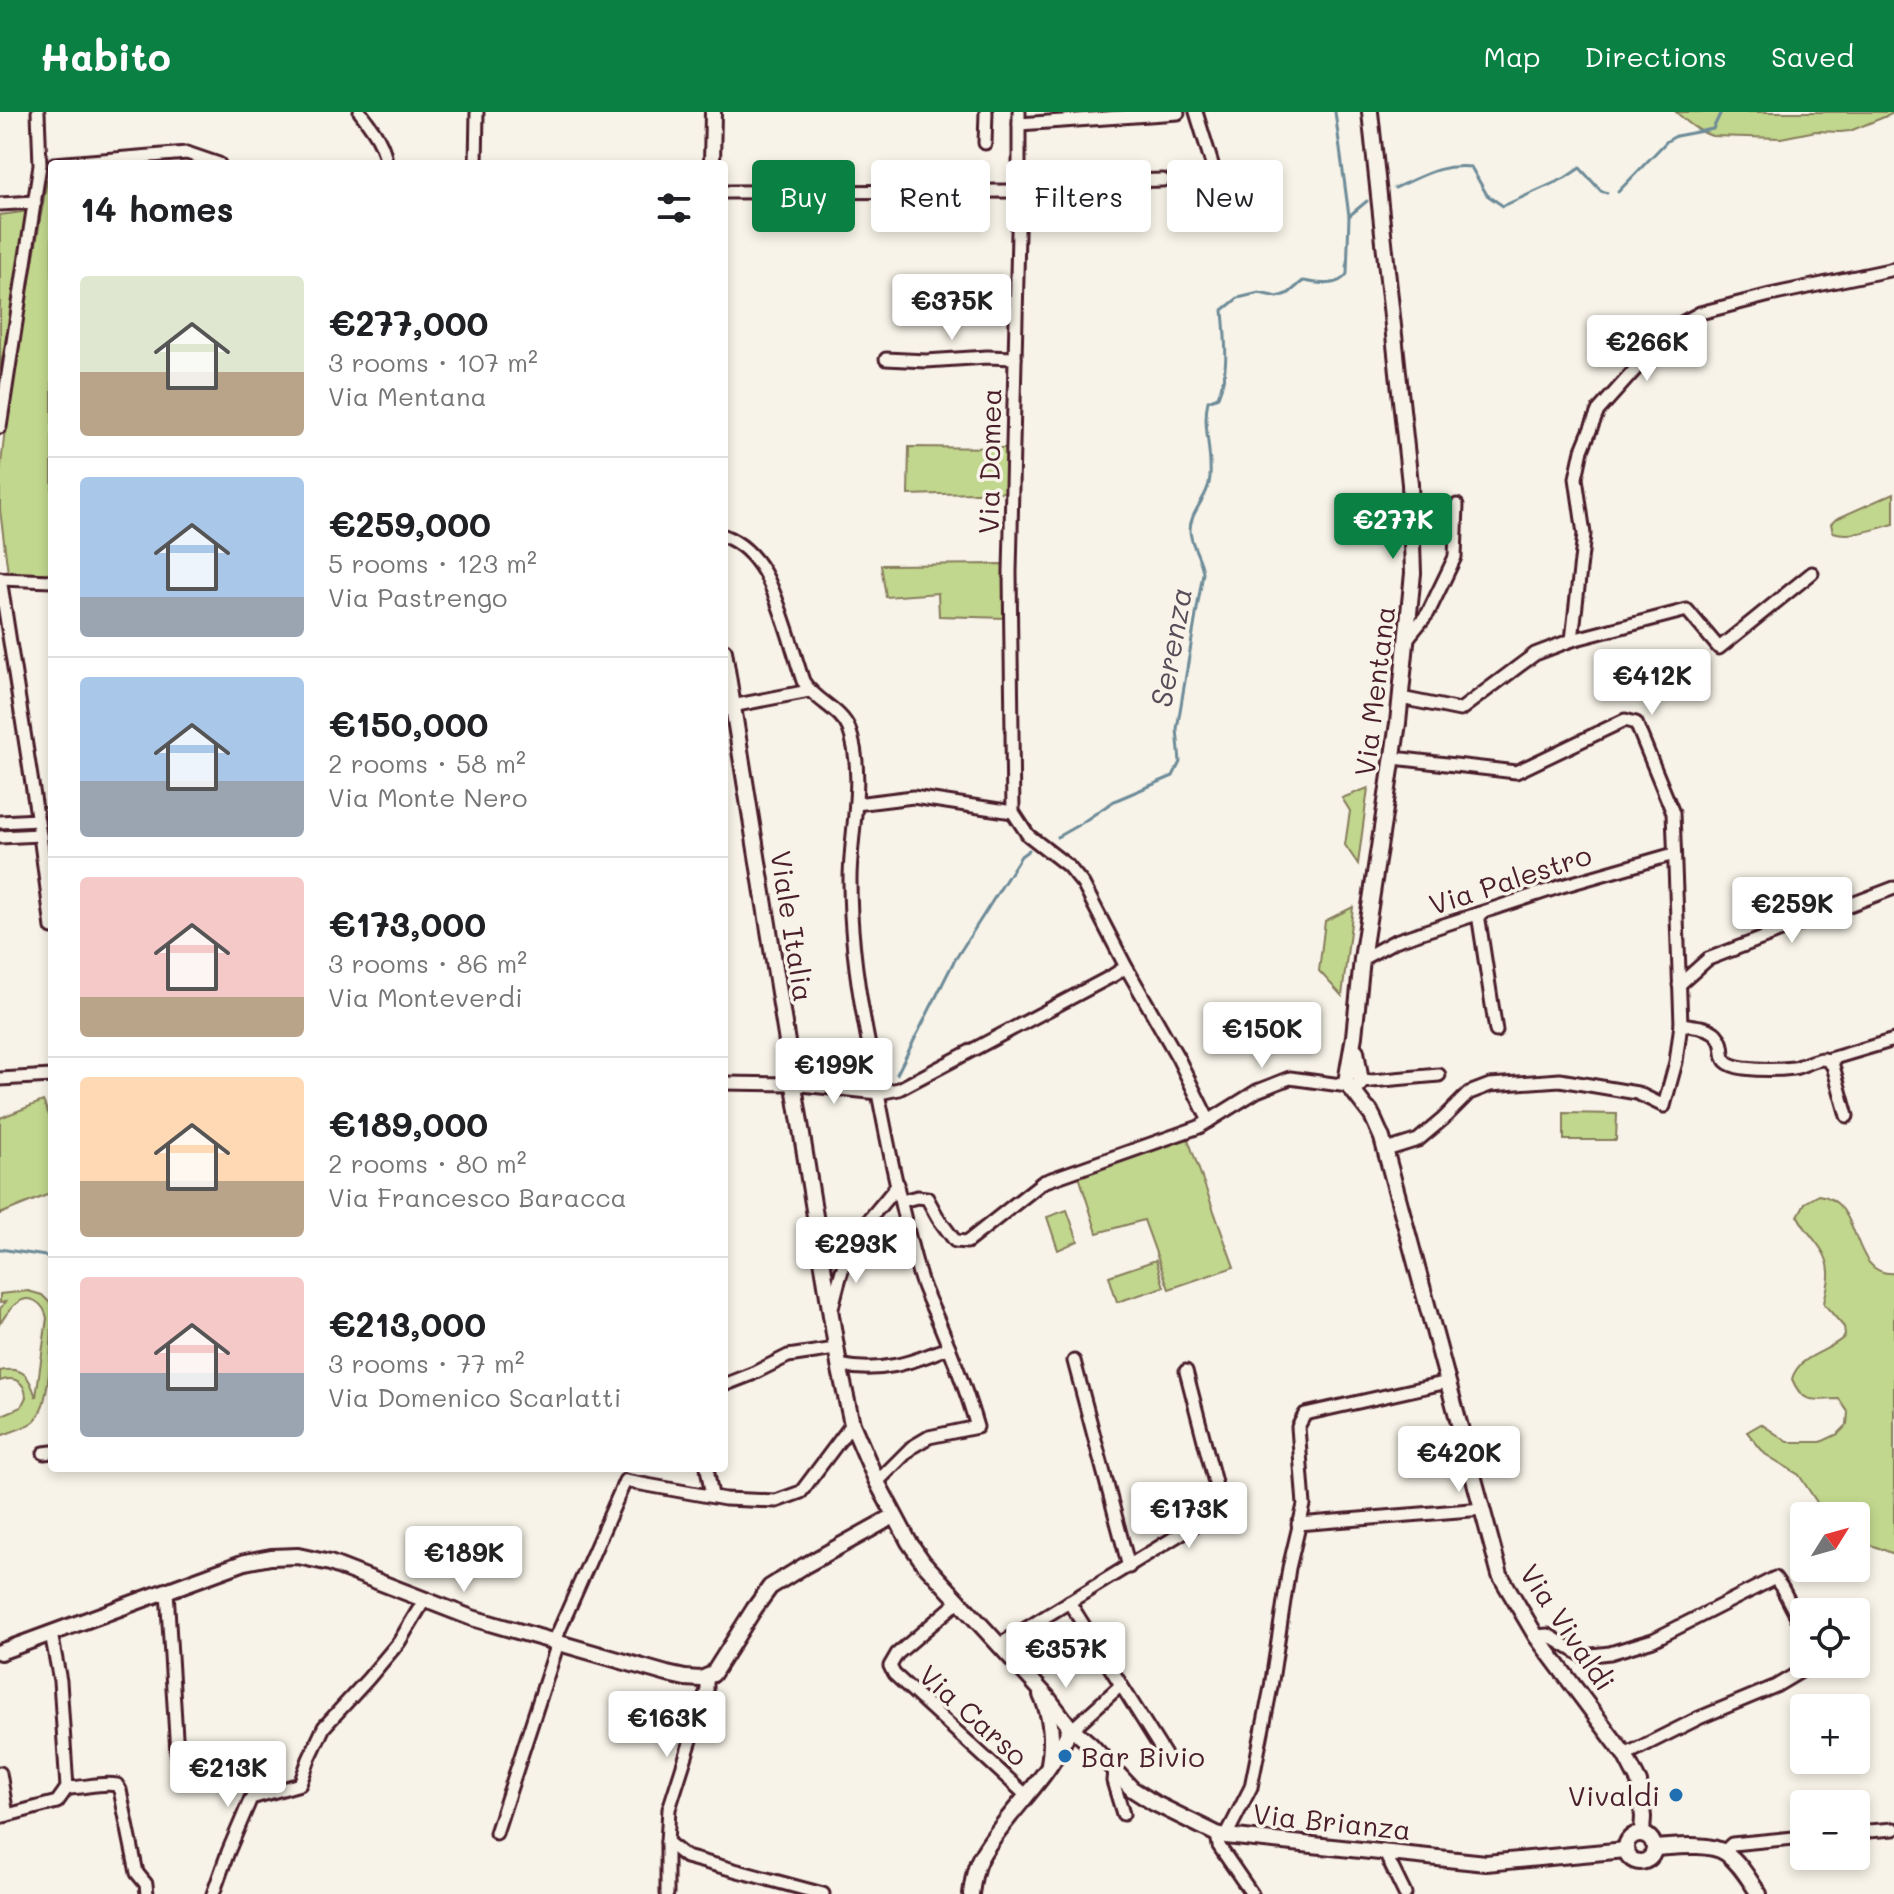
<!DOCTYPE html>
<meta charset="utf-8">
<style>
body{margin:0;font-family:Mali,sans-serif;background:#f2f2f2;color:#202124;height:100vh;display:flex;flex-direction:column;font-size:30px;white-space:nowrap}
*{box-sizing:border-box;margin:0}
p{font-size:26px;color:#757577}
.icon{flex:none;width:44px;height:44px;fill:none;stroke:currentColor;stroke-width:2;stroke-linecap:round;stroke-linejoin:round}
.map{position:relative;flex:1;overflow:hidden}
.details{position:absolute;left:48px;top:48px;width:680px;height:1312px;display:flex;flex-direction:column;background:#fff;border-radius:8px;box-shadow:0 4px 12px #0003}
.details>*{flex:none}
.guide{position:absolute;left:752px;top:48px;width:760px;height:72px;display:flex;gap:16px}
.needle{width:52px;rotate:53deg}
.tools{position:absolute;left:1790px;top:1390px;display:grid;gap:16px}
.tools a{display:grid;place-items:center;width:80px;height:80px;border-radius:8px;background:#fff;box-shadow:0 4px 12px #0003;font-size:40px}
.price{position:absolute;translate:-50% -68px;padding:0 18px;border-radius:8px;background:#fff;color:#222;font-size:26px;line-height:52px;filter:drop-shadow(0 2px 4px #0008)}
.price::after{content:'';position:absolute;left:50%;top:48px;width:24px;height:18px;margin-left:-12px;background:inherit;clip-path:polygon(0 0,100% 0,50% 100%)}
.price.selected{background:#0b8043;color:#fff}
ul{padding:0;list-style:none}
li{display:flex;align-items:center;gap:24px;height:200px;padding:0 32px}
li+li{border-top:2px solid #e0e0e0}
li span{display:grid;place-items:center;flex:none;width:224px;height:160px;border-radius:8px;color:#555}
li>.icon{margin-inline-start:auto}
span .icon{width:96px;height:96px;fill:#fffc;stroke-width:1}
li b{font-size:34px}
h2{display:flex;justify-content:space-between;align-items:center;height:96px;padding:0 32px;font-size:34px}
.pill{padding:0 28px;border-radius:8px;background:#fff;box-shadow:0 4px 12px #0003;font-size:28px;line-height:72px}
.pill.selected{background:#0b8043;color:#fff}
header{display:flex;align-items:center;gap:48px;box-sizing:border-box;height:112px;padding:0 40px;background:#0b8043;color:#fff}
header strong{font-size:38px}
nav{display:flex;gap:44px;margin-inline-start:auto;font-size:28px}
.map>svg:first-child{display:block}
</style>
<header>
<strong>Habito</strong>
<nav><a>Map</a><a>Directions</a><a>Saved</a></nav>
</header>
<div class="map">
<svg width="1894" height="1782" viewBox="0 0 1894 1782">
<rect width="100%" height="100%" fill="#f7f3e8"/>
<filter id="ink" filterUnits="userSpaceOnUse"><feTurbulence type="fractalNoise" baseFrequency=".0125" numOctaves="2"/><feDisplacementMap in="SourceGraphic" scale="16" xChannelSelector="R" yChannelSelector="G"/><feConvolveMatrix kernelMatrix="1 2 1 2 8 2 1 2 1" color-interpolation-filters="sRGB"/></filter>
<g filter="url(#ink)">
<!-- green -->
<g fill="#c1d78d" stroke="#867b5c" stroke-width="2">
<path d="M 1676,0 L 1894,0 L 1894,1 L 1850,19 L 1840,20 L 1816,19 L 1781,26 L 1712,24 C 1697,19 1687,10 1676,0 Z"/>
<path d="M 52,64 L 52,462 L 8,461 L 0,398 L 0,362 L 6,307 L 47,68 Z"/>
<path d="M 30,99 L 0,258 L 0,103 Z"/>
<path d="M 909,335 L 1008,336 L 1008,380 L 908,383 Z"/>
<path d="M 1894,381 L 1894,412 C 1876,417 1851,426 1833,420 L 1831,412 L 1836,407 Z"/>
<path d="M 1004,452 L 1006,506 L 939,504 L 938,481 L 886,485 L 881,453 Z"/>
<path d="M 1368,676 L 1358,752 L 1345,733 L 1350,699 L 1342,686 Z"/>
<path d="M 1353,795 L 1342,884 L 1319,859 L 1325,809 Z"/>
<path d="M 43,989 L 52,1010 L 52,1081 L 0,1102 L 0,1006 Z"/>
<path d="M 1564,1001 L 1617,1002 L 1616,1028 L 1564,1028 Z"/>
<path d="M 1188,1027 L 1234,1155 L 1169,1177 L 1144,1108 L 1097,1121 L 1079,1064 Z"/>
<path d="M 1819,1083 C 1864,1089 1849,1165 1894,1161 L 1894,1442 L 1874,1434 L 1856,1433 L 1856,1404 L 1826,1404 L 1799,1363 L 1765,1342 L 1747,1320 L 1761,1312 L 1788,1330 L 1821,1330 L 1838,1322 L 1847,1313 L 1848,1300 L 1839,1287 C 1815,1287 1803,1294 1792,1267 C 1799,1242 1829,1241 1845,1224 L 1844,1215 L 1824,1192 C 1825,1181 1830,1171 1829,1160 C 1828,1136 1807,1124 1798,1104 L 1805,1091 Z"/>
<path d="M 1067,1098 L 1078,1129 L 1058,1138 L 1047,1105 Z"/>
<path d="M 1156,1148 L 1164,1175 L 1117,1190 L 1109,1164 Z"/>
<path d="M 28,1179 L 42,1183 L 52,1193 C 52,1216 52,1294 34,1309 C 26,1316 10,1320 0,1324 L 0,1304 L 21,1295 L 26,1285 C 25,1269 14,1264 0,1269 L 0,1259 C 26,1253 30,1268 36,1285 L 47,1206 C 44,1192 31,1181 17,1191 C 10,1195 5,1205 0,1211 L 0,1197 L 5,1190 L 0,1191 L 0,1182 Z"/>
</g>
<g fill="none" stroke-linecap="round" stroke-linejoin="round">
<!-- stream -->
<g stroke="#6d8b98" stroke-width="3">
<path d="M 1395,76 C 1423,64 1439,52 1471,55 L 1487,83 L 1503,94 L 1565,66 L 1580,56 L 1601,79 L 1607,81"/>
<path d="M 1618,80 L 1667,29 L 1676,24 L 1713,17 L 1721,0"/>
<path d="M 1349,104 L 1367,89"/>
<path d="M 1057,725 L 1080,712 L 1114,689 L 1173,664 L 1180,650 L 1177,617 L 1203,461 C 1202,446 1190,433 1190,418 C 1190,399 1209,385 1210,365 C 1212,339 1202,313 1208,289 L 1218,285 C 1230,256 1225,228 1223,198 L 1238,186 L 1259,181 L 1278,185 L 1289,181 L 1303,169 C 1319,171 1337,176 1347,162 L 1349,104 L 1335,0"/>
<path d="M 897,962 L 953,851 L 1021,744 L 1029,738"/>
<path d="M 0,1137 L 52,1145"/>
</g>
<!-- minor casing -->
<g stroke="#4a1f2b" stroke-width="17">
<g id="minor">
<path d="M 360,0 C 372,16 385,32 386,52"/>
<path d="M 1019,0 L 1019,79 L 1010,460 L 1013,700 L 1028,723 L 1068,754 L 1083,772 L 1126,855 L 1178,946 L 1209,1009"/>
<path d="M 1196,0 L 1212,52"/>
<path d="M 1019,12 L 1178,1"/>
<path d="M 985,31 L 986,0"/>
<path d="M 54,52 L 187,41 L 219,52"/>
<path d="M 476,52 L 477,0"/>
<path d="M 1019,72 L 1163,68"/>
<path d="M 724,80 L 1019,79"/>
<path d="M 0,92 L 35,90"/>
<path d="M 886,247 L 926,249 L 987,245 L 1015,246"/>
<path d="M 0,315 L 40,53 L 38,0"/>
<path d="M 724,424 C 762,439 774,479 786,515 C 792,533 797,551 803,569 C 815,589 841,597 849,617 C 866,663 850,720 850,768 C 850,817 856,865 865,913 C 881,996 896,1081 919,1162 C 924,1180 933,1196 940,1213 C 954,1247 967,1280 977,1315 L 929,1325 L 912,1335 L 877,1370"/>
<path d="M 0,466 L 40,723 L 52,816"/>
<path d="M 0,467 L 52,469"/>
<path d="M 1407,527 L 1428,501 L 1455,445 L 1457,393"/>
<path d="M 1572,528 L 1584,422 L 1576,366 L 1582,338 L 1598,299 L 1667,222 L 1676,214 L 1700,201 L 1770,183 L 1894,157"/>
<path d="M 1401,586 L 1460,598 L 1535,542 L 1572,528 L 1687,498 L 1719,536 L 1812,461"/>
<path d="M 732,594 L 809,579"/>
<path d="M 856,692 L 913,685 L 1013,700"/>
<path d="M 0,710 L 38,708"/>
<path d="M 0,725 L 40,723"/>
<path d="M 1478,802 L 1496,919"/>
<path d="M 1362,847 L 1395,829 L 1562,774 L 1674,742"/>
<path d="M 1679,873 L 1708,847 L 1894,776"/>
<path d="M 1681,912 C 1691,914 1708,914 1716,922 C 1731,938 1711,951 1744,956 C 1760,958 1778,958 1794,956 C 1803,954 1814,947 1824,947 C 1829,948 1830,950 1833,954 L 1847,1004"/>
<path d="M 1827,948 L 1894,928"/>
<path d="M 0,967 L 52,964"/>
<path d="M 1361,970 L 1439,963"/>
<path d="M 724,971 L 792,972 L 879,981 L 899,977 L 1112,864 L 1126,855"/>
<path d="M 1386,1038 L 1418,1028 L 1443,1007 L 1469,981 L 1490,973 L 1560,968 L 1637,981 L 1664,994 L 1676,950 L 1681,912 L 1673,701 L 1636,611 L 1625,608 L 1516,660 L 1394,646"/>
<path d="M 902,1089 L 917,1085 L 927,1086 L 938,1106 L 955,1129 L 967,1130 L 1043,1070 L 1199,1015 L 1257,979 L 1290,966 L 1348,974"/>
<path d="M 832,1196 C 837,1176 842,1153 851,1134 C 863,1111 883,1093 898,1072"/>
<path d="M 1074,1249 L 1129,1455"/>
<path d="M 839,1253 C 879,1262 912,1251 949,1235"/>
<path d="M 724,1273 L 752,1262 L 788,1244 L 835,1237"/>
<path d="M 44,1341 L 52,1340"/>
<path d="M 707,1356 L 712,1384"/>
<path d="M 625,1369 L 725,1387 L 776,1389 L 801,1380 L 852,1312"/>
<path d="M 1298,1412 L 1483,1397"/>
<path d="M 167,1479 L 177,1641"/>
<path d="M 959,1489 L 897,1542 L 890,1554 L 894,1562 L 1027,1684"/>
<path d="M 1069,1490 L 1165,1643"/>
<path d="M 1536,1524 L 1548,1523 L 1583,1544 L 1610,1541 L 1653,1528 L 1775,1466 L 1782,1476 L 1804,1518"/>
<path d="M 554,1530 L 625,1369"/>
<path d="M 999,1533 L 1208,1405 L 1218,1396 L 1219,1386 L 1186,1259"/>
<path d="M 1069,1620 L 1121,1573"/>
<path d="M 1625,1643 L 1699,1606 L 1776,1574 L 1813,1552"/>
<path d="M 1114,1658 L 1113,1669 L 1123,1702"/>
<path d="M 0,1661 L 7,1703"/>
<path d="M 67,1676 C 84,1676 101,1670 117,1673 L 120,1678 L 137,1761 L 146,1772 L 147,1782"/>
<path d="M 0,1705 L 57,1690 L 67,1676 L 60,1569 L 51,1521"/>
<path d="M 1856,1720 L 1894,1717"/>
<path d="M 496,1721 L 558,1531"/>
<path d="M 1217,1722 L 1219,1734 L 1252,1782"/>
<path d="M 1226,1724 L 1251,1675 L 1271,1575 L 1289,1456 L 1304,1393 L 1298,1315 L 1305,1302 L 1448,1270"/>
<path d="M 667,1730 L 686,1745 L 823,1782"/>
<path d="M 1724,1740 L 1732,1732 L 1804,1725"/>
<path d="M 1385,1741 L 1405,1782"/>
<path d="M 213,1782 L 228,1740 L 251,1686 L 300,1672 L 309,1647 L 324,1615 L 368,1567 L 399,1530 L 425,1487"/>
<path d="M 667,1782 L 667,1730 L 669,1697 L 707,1578 L 707,1566"/>
</g>
</g>
<!-- tertiary casing -->
<g stroke="#4a1f2b" stroke-width="20">
<g id="tertiary">
<path d="M 1370,0 L 1410,372 L 1413,461 L 1398,611 L 1362,847 L 1354,924 L 1346,970 L 1373,1005"/>
<path d="M 712,52 L 713,0"/>
<path d="M 724,539 L 839,1253 L 852,1312 L 877,1370 L 909,1430 L 923,1450 L 1047,1585 L 1069,1614 L 1091,1633 L 1132,1677 L 1154,1691 L 1217,1722 L 1226,1724 L 1486,1751 L 1626,1738"/>
<path d="M 1349,975 L 1357,976 L 1361,970 L 1356,939"/>
<path d="M 1370,999 L 1382,1026 L 1500,1463 L 1536,1524 L 1625,1643 L 1639,1670 L 1643,1705 L 1642,1721"/>
<path d="M 0,1540 L 245,1450 L 271,1445 L 298,1444 L 330,1451 L 472,1506 L 667,1562 L 685,1566 L 701,1567 L 713,1562 L 754,1497 L 770,1475 L 804,1454 L 894,1404"/>
<path d="M 1041,1583 C 1052,1605 1053,1628 1049,1652"/>
<circle cx="1640" cy="1736" r="14"/>
<path d="M 1655,1736 C 1674,1735 1709,1730 1726,1741 C 1740,1751 1749,1768 1759,1782"/>
<path d="M 971,1782 C 973,1768 975,1753 983,1741 C 1006,1702 1043,1672 1063,1631 C 1066,1624 1069,1622 1069,1614"/>
</g>
</g>
<!-- minor -->
<use href="#minor" stroke="#f7f3e8" stroke-width="11"/>
<!-- tertiary -->
<use href="#tertiary" stroke="#f7f3e8" stroke-width="14"/>
</g>
</g>
<!-- markers -->
<g fill="#1f6fb2" stroke="#f7f3e8" stroke-width="3">
<circle cx="1065" cy="1644" r="8"/>
<circle cx="1676" cy="1683" r="8"/>
</g>
<g text-anchor="middle" dominant-baseline="central" stroke-width="7" stroke-linejoin="round" paint-order="stroke">
<!-- street labels -->
<g font-size="28" fill="#4a1f2b" stroke="#f7f3e8">
<text transform="translate(989 349) rotate(-89)">Via Domea</text>
<text transform="translate(1374 579) rotate(-83)">Via Mentana</text>
<text transform="translate(1510 767) rotate(-18)">Via Palestro</text>
<text transform="translate(793 814) rotate(81)">Viale Italia</text>
<text transform="translate(1568 1515) rotate(56)">Via Vivaldi</text>
<text transform="translate(974 1603) rotate(42)">Via Carso</text>
<text transform="translate(1332 1709) rotate(6)">Via Brianza</text>
</g>
<!-- poi labels -->
<g font-size="28" fill="#4a1f2b" stroke="#f7f3e8" text-anchor="start">
<text x="1081" y="1644">Bar Bivio</text>
<text x="1660" y="1683" text-anchor="end">Vivaldi</text>
</g>
<!-- water labels -->
<g font-size="30" font-style="italic" fill="#584c58" stroke="#f7f3e8">
<text transform="translate(1170 535) rotate(-80)">Serenza</text>
</g>
</g>
</svg>
<div class="tools">
<a><svg class="needle" viewBox="-14 -14 28 28"><path d="M0-13l5 13h-10z" fill="#e53935"/><path d="M0 13l5-13h-10z" fill="#757577"/></svg></a>
<a><svg class="icon" aria-label="locate" viewBox="0 0 24 24"><circle cx="12" cy="12" r="6"/><path d="M12 2v4M12 18v4M2 12h4M18 12h4"/></svg></a>
<a>+</a>
<a>−</a>
</div>
<b class="price" style="left:952px;top:230px">€375K</b>
<b class="price" style="left:1647px;top:271px">€266K</b>
<b class="price selected" style="left:1393px;top:449px">€277K</b>
<b class="price" style="left:1652px;top:605px">€412K</b>
<b class="price" style="left:1792px;top:833px">€259K</b>
<b class="price" style="left:1262px;top:958px">€150K</b>
<b class="price" style="left:834px;top:994px">€199K</b>
<b class="price" style="left:856px;top:1173px">€293K</b>
<b class="price" style="left:1459px;top:1382px">€420K</b>
<b class="price" style="left:1189px;top:1438px">€173K</b>
<b class="price" style="left:464px;top:1482px">€189K</b>
<b class="price" style="left:1066px;top:1578px">€357K</b>
<b class="price" style="left:667px;top:1647px">€163K</b>
<b class="price" style="left:228px;top:1697px">€213K</b>
<div class="guide">
<a class="pill selected">Buy</a>
<a class="pill">Rent</a>
<a class="pill">Filters</a>
<a class="pill">New</a>
</div>
<section class="details">
<h2>14 homes<svg class="icon" aria-label="filters" viewBox="0 0 24 24"><path d="M4 7h16M4 17h16"/><circle cx="9" cy="7" r="2"/><circle cx="15" cy="17" r="2"/></svg></h2>
<ul>
<li><span style="background:linear-gradient(#dfe7d0 60%,#b9a48a 0)"><svg class="icon" aria-label="home" viewBox="0 0 24 24"><path d="M3 11l9-7 9 7M6 9v11h12V9"/></svg></span><div><b>€277,000</b><p>3 rooms · 107 m²</p><p>Via Mentana</p></div></li>
<li><span style="background:linear-gradient(#a9c7e8 75%,#9aa5b1 0)"><svg class="icon" aria-label="home" viewBox="0 0 24 24"><path d="M3 11l9-7 9 7M6 9v11h12V9"/></svg></span><div><b>€259,000</b><p>5 rooms · 123 m²</p><p>Via Pastrengo</p></div></li>
<li><span style="background:linear-gradient(#a9c7e8 65%,#9aa5b1 0)"><svg class="icon" aria-label="home" viewBox="0 0 24 24"><path d="M3 11l9-7 9 7M6 9v11h12V9"/></svg></span><div><b>€150,000</b><p>2 rooms · 58 m²</p><p>Via Monte Nero</p></div></li>
<li><span style="background:linear-gradient(#f6c9c9 75%,#b9a48a 0)"><svg class="icon" aria-label="home" viewBox="0 0 24 24"><path d="M3 11l9-7 9 7M6 9v11h12V9"/></svg></span><div><b>€173,000</b><p>3 rooms · 86 m²</p><p>Via Monteverdi</p></div></li>
<li><span style="background:linear-gradient(#ffd9b3 65%,#b9a48a 0)"><svg class="icon" aria-label="home" viewBox="0 0 24 24"><path d="M3 11l9-7 9 7M6 9v11h12V9"/></svg></span><div><b>€189,000</b><p>2 rooms · 80 m²</p><p>Via Francesco Baracca</p></div></li>
<li><span style="background:linear-gradient(#f6c9c9 60%,#9aa5b1 0)"><svg class="icon" aria-label="home" viewBox="0 0 24 24"><path d="M3 11l9-7 9 7M6 9v11h12V9"/></svg></span><div><b>€213,000</b><p>3 rooms · 77 m²</p><p>Via Domenico Scarlatti</p></div></li>
</ul>
</section>
</div>
